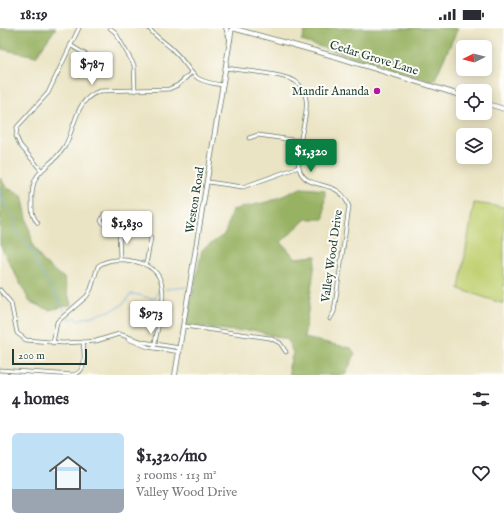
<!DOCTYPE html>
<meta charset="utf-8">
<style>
body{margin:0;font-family:"IM FELL English",serif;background:#f7f7f7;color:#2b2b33;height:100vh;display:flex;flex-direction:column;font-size:15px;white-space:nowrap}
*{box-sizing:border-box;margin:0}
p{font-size:13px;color:#7c7c81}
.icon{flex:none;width:22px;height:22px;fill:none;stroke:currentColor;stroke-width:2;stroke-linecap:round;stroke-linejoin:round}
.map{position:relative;height:347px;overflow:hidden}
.sheet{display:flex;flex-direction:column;background:#fff;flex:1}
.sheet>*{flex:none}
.needle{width:26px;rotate:264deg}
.controls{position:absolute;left:456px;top:12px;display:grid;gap:8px}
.controls a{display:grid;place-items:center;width:36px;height:36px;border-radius:6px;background:#fff;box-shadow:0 2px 10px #0003;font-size:20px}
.scale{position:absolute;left:12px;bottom:10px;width:75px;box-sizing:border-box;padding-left:4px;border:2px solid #1f3d34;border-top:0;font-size:11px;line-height:14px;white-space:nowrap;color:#1f3d34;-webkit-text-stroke:3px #fdfcf7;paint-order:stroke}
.price{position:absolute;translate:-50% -34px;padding:0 9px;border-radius:4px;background:#fff;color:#222;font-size:13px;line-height:26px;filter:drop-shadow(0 1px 2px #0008)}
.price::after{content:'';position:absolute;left:50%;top:24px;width:12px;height:9px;margin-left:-6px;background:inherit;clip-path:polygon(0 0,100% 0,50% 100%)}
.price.selected{background:#0b8043;color:#fff}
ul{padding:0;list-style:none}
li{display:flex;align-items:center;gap:12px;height:100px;padding:0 12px}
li+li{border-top:1px solid #e1e1e2}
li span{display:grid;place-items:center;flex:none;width:112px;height:80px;border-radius:6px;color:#555}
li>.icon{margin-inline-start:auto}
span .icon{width:48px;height:48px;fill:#fffc;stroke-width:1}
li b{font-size:17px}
h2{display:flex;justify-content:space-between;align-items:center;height:48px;padding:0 12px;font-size:17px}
.status{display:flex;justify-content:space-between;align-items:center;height:28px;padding:0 20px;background:#fff;direction:ltr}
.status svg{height:11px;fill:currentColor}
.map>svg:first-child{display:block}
</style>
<div class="status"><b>18:19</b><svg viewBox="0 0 49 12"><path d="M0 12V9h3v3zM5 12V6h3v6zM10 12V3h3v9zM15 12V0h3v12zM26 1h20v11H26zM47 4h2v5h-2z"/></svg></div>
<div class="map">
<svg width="504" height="347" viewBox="0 0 504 347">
<rect width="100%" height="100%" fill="#fdfcf7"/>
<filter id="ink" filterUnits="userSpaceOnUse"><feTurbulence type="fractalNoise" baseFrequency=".025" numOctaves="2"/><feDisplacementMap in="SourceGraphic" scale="8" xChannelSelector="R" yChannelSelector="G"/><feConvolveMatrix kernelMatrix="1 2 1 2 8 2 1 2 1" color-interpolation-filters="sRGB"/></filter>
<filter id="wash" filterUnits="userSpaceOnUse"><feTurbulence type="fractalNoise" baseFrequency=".012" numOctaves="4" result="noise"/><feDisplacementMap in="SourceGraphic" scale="16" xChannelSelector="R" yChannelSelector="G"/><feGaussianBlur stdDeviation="0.9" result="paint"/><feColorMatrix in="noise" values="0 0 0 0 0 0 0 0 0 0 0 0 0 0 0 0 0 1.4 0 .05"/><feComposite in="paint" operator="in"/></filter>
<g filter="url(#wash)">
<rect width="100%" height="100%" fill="#ebe4c4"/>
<!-- green -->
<path fill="#c1d072" stroke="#708653" d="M 474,175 L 504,179 L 504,276 L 459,261 Z"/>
<!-- forest -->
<g fill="#98b264" stroke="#5c784c">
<path d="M 0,0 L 56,0 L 36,28 L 1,21 Z"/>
<path d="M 306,0 L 458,0 L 434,53 L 301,13 Z"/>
<path d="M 0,150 L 7,160 L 22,167 L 33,218 L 44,235 L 64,250 L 71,277 L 49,282 L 30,274 L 0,217 Z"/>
<path d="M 301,160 L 325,162 L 324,191 L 306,191 L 281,214 L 295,230 L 316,228 L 304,310 L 351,320 L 355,326 L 345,347 L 290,347 L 289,339 L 293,325 L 288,312 L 253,302 L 234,303 L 186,297 L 202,222 L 225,206 L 232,182 L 271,173 Z"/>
</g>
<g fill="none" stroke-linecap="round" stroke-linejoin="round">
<!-- stream -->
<g stroke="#70aae0" stroke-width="1">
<path d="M 0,161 L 4,177 L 9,181 L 18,194 L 14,198 C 17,208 24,212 30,219 L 30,223 L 36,227 L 35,233 L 65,283"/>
<path d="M 166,261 L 186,259"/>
<path d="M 68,288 L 70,291 L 76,289 L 78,292 C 90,288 109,285 120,278 C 124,276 127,270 131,266 C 139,266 147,271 155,270 L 160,260"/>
</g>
</g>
</g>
<g filter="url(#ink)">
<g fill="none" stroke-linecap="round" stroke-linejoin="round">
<!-- street casing -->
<g stroke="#676" stroke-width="4.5">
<g id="street">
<path d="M 110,0 L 115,4 L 134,37 L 135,63"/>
<path d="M 149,0 C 155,9 165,14 172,21 C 196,43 185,52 223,57"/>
<path d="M 70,17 L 90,29"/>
<path d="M 226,40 C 243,43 281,45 295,53 C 301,57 305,64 306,71 C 308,83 303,98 301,110 C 299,121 296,133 300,143 C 309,164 340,149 349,179 L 334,284 L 330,291"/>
<path d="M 249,110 L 258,107 L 300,113"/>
<path d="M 41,142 L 20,117 L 16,108 L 17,99 L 48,65 L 79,0"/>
<path d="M 208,154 L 243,159 L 299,139"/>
<path d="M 104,186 L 101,193 L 104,196 L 149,208 L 151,210 L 146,236"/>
<path d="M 38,195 C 32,189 32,184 32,175 C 30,138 50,143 65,118 C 76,98 75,71 100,63 L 169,61 L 178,57 L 191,45"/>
<path d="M 119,201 L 120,232"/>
<path d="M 0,262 L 11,275 L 17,305 L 26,312 L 63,315 L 83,314 L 96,313 L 119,306 L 143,314 L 180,320"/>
<path d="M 184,298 L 270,310 L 280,315 L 286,324"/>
<path d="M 128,311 L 148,319 L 180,324"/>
<path d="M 53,315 L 57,294 L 87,268 L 91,261 L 98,238 C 107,231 121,231 132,233 C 180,240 159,287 154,320"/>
<path d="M 0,342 L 73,347"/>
<path d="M 73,347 C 88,344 84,325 83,314"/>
</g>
</g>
<!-- secondary casing -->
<g stroke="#676" stroke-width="5.5">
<g id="secondary">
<path d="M 226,0 L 230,11"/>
<path d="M 232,0 L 337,29 L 463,68"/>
<path d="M 485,75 L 504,81"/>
<path d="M 175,347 L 232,0"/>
</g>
</g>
<!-- street -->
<use href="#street" stroke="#fff" stroke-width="3"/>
<!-- secondary -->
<use href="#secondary" stroke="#fff" stroke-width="4"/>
</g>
</g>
<!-- markers -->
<circle fill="#b5179e" stroke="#fdfcf7" stroke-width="1.5" cx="377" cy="63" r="4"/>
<g text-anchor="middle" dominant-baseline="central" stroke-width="4" stroke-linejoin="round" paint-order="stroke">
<!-- street labels -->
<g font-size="12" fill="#1f3d34" stroke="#fdfcf7">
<text transform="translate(374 30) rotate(17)">Cedar Grove Lane</text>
<text transform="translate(195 172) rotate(-81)">Weston Road</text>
<text transform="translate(332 228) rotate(-82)">Valley Wood Drive</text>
</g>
<!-- poi labels -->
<g font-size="12" fill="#1f3d34" stroke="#fdfcf7" text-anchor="end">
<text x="369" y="63">Mandir Ananda</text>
</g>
</g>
</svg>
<div class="controls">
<a><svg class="needle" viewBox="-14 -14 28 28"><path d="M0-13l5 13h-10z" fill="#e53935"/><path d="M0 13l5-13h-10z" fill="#7c7c81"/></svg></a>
<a><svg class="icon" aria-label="locate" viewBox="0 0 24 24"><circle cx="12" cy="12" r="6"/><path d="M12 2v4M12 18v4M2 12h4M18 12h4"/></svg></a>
<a><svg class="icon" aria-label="layers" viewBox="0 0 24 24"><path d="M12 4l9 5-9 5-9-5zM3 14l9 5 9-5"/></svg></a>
</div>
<div class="scale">200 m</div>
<b class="price" style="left:92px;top:58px">$787</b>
<b class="price selected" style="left:311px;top:145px">$1,320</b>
<b class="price" style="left:127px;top:217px">$1,830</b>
<b class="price" style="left:151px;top:307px">$973</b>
</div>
<section class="sheet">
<h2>4 homes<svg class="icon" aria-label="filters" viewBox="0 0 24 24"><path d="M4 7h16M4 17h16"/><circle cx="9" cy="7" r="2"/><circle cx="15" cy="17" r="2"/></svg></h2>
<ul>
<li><span style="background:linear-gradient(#bfe0f5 70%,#9aa5b1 0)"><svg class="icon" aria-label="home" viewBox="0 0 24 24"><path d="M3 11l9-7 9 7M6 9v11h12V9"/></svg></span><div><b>$1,320/mo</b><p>3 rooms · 113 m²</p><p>Valley Wood Drive</p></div><svg class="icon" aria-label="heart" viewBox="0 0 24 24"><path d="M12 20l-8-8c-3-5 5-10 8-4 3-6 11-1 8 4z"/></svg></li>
</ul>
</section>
